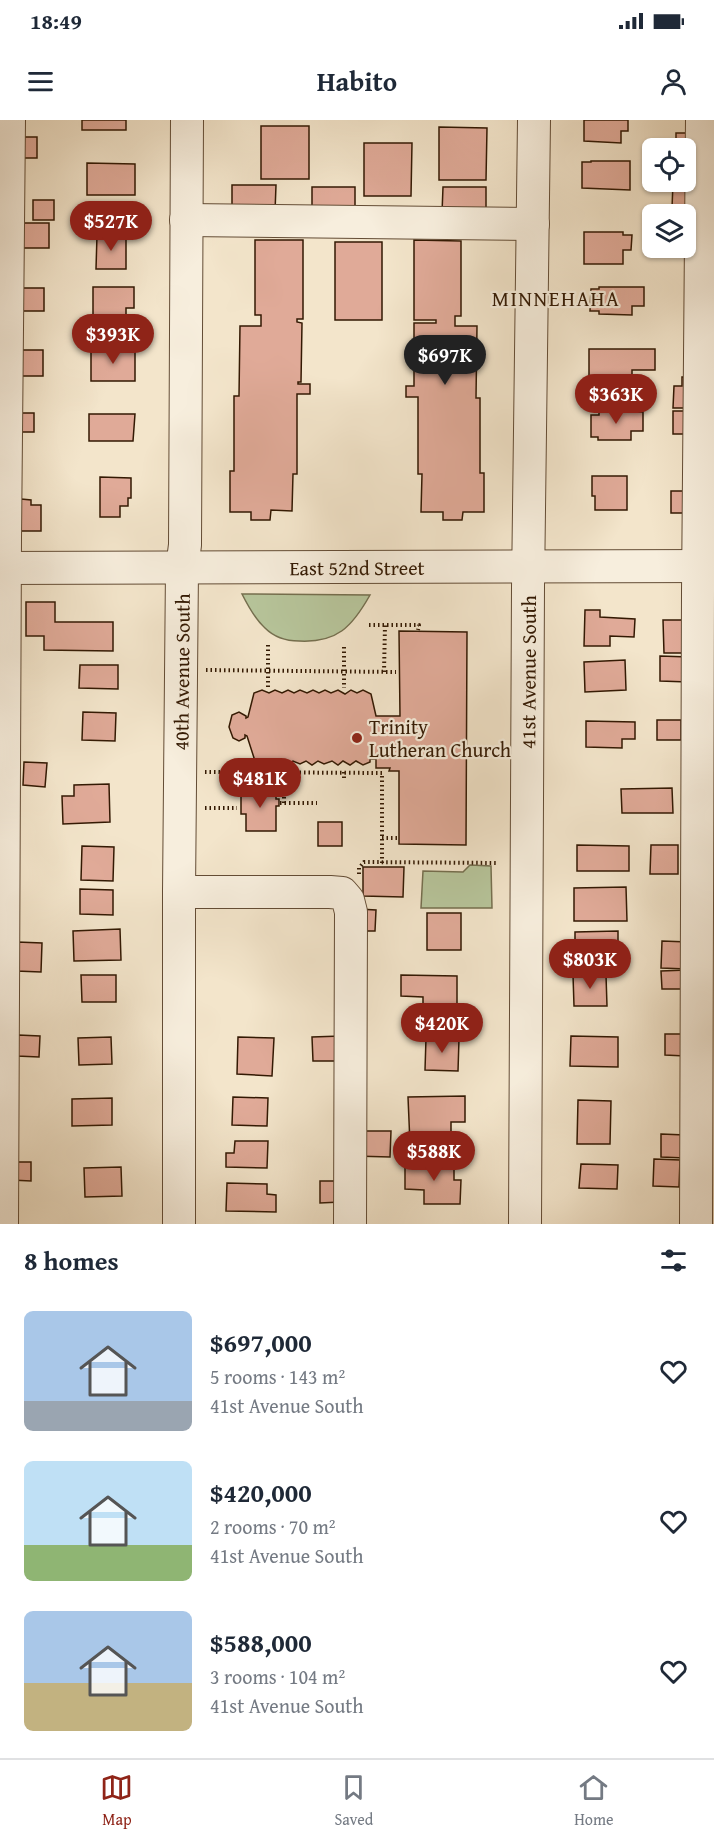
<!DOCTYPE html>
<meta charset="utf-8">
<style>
body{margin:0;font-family:"Gentium Book Plus",serif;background:#f6f6f7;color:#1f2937;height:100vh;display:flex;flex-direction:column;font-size:22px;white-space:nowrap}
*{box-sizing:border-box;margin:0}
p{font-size:20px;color:#747a83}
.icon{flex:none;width:33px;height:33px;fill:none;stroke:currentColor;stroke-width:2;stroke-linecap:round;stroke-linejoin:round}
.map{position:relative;height:1104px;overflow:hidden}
.panel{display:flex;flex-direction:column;background:#fff;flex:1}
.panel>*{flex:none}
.buttons{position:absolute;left:642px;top:18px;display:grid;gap:12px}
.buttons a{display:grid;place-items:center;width:54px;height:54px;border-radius:9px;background:#fff;box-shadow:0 2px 4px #0004;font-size:30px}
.price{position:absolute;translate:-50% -51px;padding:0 14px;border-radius:21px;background:#8f2418;color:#fff;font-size:20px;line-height:39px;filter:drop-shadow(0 2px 3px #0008)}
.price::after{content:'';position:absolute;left:50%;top:36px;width:18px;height:14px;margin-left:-9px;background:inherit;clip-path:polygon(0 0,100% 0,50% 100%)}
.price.active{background:#222;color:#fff}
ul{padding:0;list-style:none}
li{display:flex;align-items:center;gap:18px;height:150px;padding:0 24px}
li span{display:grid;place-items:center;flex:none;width:168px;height:120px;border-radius:9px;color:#555}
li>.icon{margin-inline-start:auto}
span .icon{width:72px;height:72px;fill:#fffc;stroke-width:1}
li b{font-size:26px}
h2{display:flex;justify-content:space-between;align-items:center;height:72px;padding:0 24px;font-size:26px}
.status{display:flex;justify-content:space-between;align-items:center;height:42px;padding:0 30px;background:#fff;direction:ltr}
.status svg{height:16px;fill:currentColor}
header{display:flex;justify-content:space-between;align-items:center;height:78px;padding:0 24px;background:#fff;font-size:27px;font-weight:600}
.tabs{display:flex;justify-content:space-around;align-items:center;height:84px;border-top:2px solid #e0e1e3;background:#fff;font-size:16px;color:#747a83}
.tabs a{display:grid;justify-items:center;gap:3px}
.tabs .active{color:#8f2418}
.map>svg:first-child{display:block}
</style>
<div class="status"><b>18:49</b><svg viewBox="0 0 49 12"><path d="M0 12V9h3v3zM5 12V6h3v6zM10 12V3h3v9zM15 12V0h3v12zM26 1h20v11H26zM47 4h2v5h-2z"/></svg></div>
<header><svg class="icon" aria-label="menu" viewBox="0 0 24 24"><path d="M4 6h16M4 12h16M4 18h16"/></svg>Habito<svg class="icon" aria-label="person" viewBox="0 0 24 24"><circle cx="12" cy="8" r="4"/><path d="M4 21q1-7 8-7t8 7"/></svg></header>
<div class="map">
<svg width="714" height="1104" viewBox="0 0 714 1104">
<rect width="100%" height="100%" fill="#f3e5cb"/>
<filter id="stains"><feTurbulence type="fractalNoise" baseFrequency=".00333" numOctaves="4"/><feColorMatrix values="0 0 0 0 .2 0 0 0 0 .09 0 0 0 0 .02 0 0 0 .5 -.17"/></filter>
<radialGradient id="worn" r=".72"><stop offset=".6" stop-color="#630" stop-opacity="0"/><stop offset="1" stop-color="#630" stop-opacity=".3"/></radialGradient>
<!-- green -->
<g fill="#b7c59b" stroke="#756f4f" stroke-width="1.5">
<path d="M 242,474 L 370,475 C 352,507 337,523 299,521 C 287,521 274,517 265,508 C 255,499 248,486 242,474 Z"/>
<path d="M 470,745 L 491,746 L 492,788 L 421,788 L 423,751 L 463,752 Z"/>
</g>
<!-- building -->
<g fill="#e0aa98" stroke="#331903" stroke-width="1.5">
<rect x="82" y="0" width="44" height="10"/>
<path d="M 584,0 L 628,0 L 628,11 L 621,11 L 621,23 L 584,21 Z"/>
<rect x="261" y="6" width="48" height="53"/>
<path d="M 439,7 L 487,8 L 486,60 L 439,60 Z"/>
<path d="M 676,13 L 698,13 L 698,37 L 686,37 L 686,28 L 676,28 Z"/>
<rect x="23" y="17" width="14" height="21"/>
<path d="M 364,23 L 412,23 L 411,76 L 364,76 Z"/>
<path d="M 591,41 L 630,41 L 630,70 L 582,68 L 582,42 L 591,42 Z"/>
<path d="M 87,43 L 135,44 L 135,75 L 87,75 Z"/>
<path d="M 673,63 L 696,63 L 696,88 L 672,88 Z"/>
<path d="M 232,65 L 276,65 L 275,92 L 232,92 Z"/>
<rect x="312" y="67" width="43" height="26"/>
<path d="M 443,67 L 486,67 L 486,93 L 442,93 Z"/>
<rect x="33" y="80" width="21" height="20"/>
<rect x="21" y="103" width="28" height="25"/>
<path d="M 584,112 L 623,112 L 623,115 L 632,115 L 631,130 L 623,130 L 623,144 L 584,144 Z"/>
<path d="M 97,115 L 126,115 L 126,149 L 96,149 Z"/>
<path d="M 255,120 L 303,120 L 303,199 L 297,199 L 297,202 L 302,203 L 301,262 L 298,262 L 298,264 L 310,264 L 310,274 L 297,274 L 297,354 L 293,354 L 292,391 L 271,390 L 270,400 L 251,400 L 251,392 L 230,392 L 230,351 L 234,351 L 234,276 L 239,276 L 240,206 L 261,206 L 261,195 L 255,195 Z"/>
<path d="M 414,120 L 461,121 L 461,196 L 455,196 L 455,206 L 477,206 L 476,278 L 480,278 L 480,353 L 484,353 L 484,392 L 463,392 L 462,400 L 443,400 L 443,392 L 421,392 L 422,354 L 418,354 L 418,277 L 406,277 L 406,266 L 414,266 L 414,203 L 436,203 L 436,200 L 414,200 Z"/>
<rect x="335" y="122" width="47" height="78"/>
<path d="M 93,167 L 134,167 L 134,188 L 126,188 L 126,196 L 93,196 Z"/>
<path d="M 599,167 L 644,167 L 644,186 L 632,186 L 632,195 L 599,194 L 599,191 L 590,191 L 591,169 L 599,169 Z"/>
<rect x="20" y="168" width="24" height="23"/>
<rect x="91" y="229" width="44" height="32"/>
<path d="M 589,229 L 655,229 L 655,250 L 632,250 L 632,259 L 589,258 Z"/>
<rect x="20" y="230" width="23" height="26"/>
<path d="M 682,257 L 696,257 L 695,288 L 673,288 L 674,266 L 682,266 Z"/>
<path d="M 599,291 L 643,292 L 643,311 L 631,311 L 631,320 L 598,320 L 598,317 L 591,317 L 591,295 L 599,295 Z"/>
<rect x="673" y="291" width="22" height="23"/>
<rect x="21" y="293" width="13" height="19"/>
<path d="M 89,294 L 135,294 L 133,321 L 89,321 Z"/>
<path d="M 592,356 L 627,356 L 627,390 L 595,390 L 595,376 L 592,376 Z"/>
<path d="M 100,357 L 131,358 L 131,378 L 128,378 L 128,386 L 120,386 L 120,397 L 100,397 Z"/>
<rect x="671" y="371" width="22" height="22"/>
<path d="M 21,379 L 31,380 L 31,385 L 41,385 L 41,411 L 18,411 Z"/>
<path d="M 26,482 L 55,482 L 55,502 L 113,502 L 113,531 L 44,530 L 44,516 L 26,516 Z"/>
<path d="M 585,490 L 600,490 L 600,497 L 635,499 L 634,517 L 610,516 L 610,526 L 584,526 Z"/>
<path d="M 663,500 L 689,500 L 689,533 L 664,533 Z"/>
<path d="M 399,511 L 467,512 L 466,725 L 399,724 L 399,651 L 389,651 L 390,648 L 376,648 L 376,639 L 370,639 L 370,642 L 363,645 L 356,641 L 350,645 L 343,641 L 338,645 L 332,641 L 324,644 L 318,641 L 312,645 L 306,641 L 300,644 L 293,641 L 287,645 L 280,641 L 274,644 L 269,640 L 263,644 L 255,641 L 247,616 L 245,615 L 245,618 L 239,621 L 233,618 L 229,607 L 232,595 L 239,592 L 246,596 L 246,598 L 248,597 L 254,573 L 262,570 L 269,573 L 275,570 L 282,573 L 288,570 L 294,573 L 300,570 L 307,573 L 313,570 L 319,573 L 325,570 L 331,573 L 338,570 L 345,574 L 351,570 L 357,573 L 363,570 L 371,574 L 376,596 L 400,596 Z"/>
<path d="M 660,536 L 689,537 L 688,562 L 660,561 Z"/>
<path d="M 625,540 L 626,570 L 585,572 L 584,542 Z"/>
<path d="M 80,545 L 118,545 L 118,569 L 79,568 Z"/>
<path d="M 83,592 L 116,593 L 115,621 L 82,620 Z"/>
<rect x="657" y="600" width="24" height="20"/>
<path d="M 586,601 L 635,602 L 635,619 L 622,619 L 622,628 L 586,627 Z"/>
<path d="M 24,642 L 47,643 L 45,667 L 23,665 Z"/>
<path d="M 109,664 L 110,702 L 63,704 L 62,676 L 74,676 L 74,665 Z"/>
<path d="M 241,668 L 276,668 L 276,679 L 279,679 L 279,686 L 276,686 L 276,711 L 246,711 L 246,694 L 241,694 Z"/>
<path d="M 672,668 L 673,693 L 622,693 L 621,669 Z"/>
<rect x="318" y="702" width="24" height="24"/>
<path d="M 577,725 L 629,726 L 629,751 L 577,751 Z"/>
<path d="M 651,725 L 678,725 L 678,754 L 650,754 Z"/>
<path d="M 82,726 L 114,727 L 113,761 L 81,760 Z"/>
<path d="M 363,747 L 404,747 L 403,777 L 363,776 Z"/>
<path d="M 626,767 L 627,801 L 574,801 L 574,768 Z"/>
<path d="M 80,769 L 113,770 L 113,795 L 80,794 Z"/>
<path d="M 358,789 L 376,790 L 375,811 L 357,811 Z"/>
<rect x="427" y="793" width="34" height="37"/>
<path d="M 120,809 L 121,840 L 74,841 L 73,811 Z"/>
<path d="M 618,811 L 618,840 L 575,840 L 575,812 Z"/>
<path d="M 662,821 L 688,822 L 687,849 L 661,848 Z"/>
<path d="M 17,822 L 42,823 L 41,852 L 16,851 Z"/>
<path d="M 687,850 L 687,869 L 662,869 L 661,851 Z"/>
<path d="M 81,855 L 116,855 L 116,882 L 82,882 Z"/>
<path d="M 401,855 L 457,856 L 457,886 L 423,885 L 423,877 L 401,876 Z"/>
<path d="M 573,855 L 606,855 L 607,886 L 574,886 Z"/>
<path d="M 665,914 L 685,914 L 685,936 L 665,935 Z"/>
<path d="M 18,915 L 40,916 L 39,937 L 17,936 Z"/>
<path d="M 341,916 L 341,941 L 313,941 L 312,917 Z"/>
<path d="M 571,916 L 618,917 L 618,947 L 570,946 Z"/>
<path d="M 111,917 L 112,944 L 79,945 L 78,918 Z"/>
<path d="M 238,917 L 274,918 L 272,956 L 237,954 Z"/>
<path d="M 426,918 L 459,919 L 458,951 L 425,950 Z"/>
<path d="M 465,976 L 465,1002 L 451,1002 L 451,1024 L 410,1024 L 408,977 Z"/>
<path d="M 233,977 L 268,978 L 267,1006 L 232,1005 Z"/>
<path d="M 112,978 L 112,1005 L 72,1006 L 72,979 Z"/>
<path d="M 578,980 L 611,981 L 610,1024 L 577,1024 Z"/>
<path d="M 355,1011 L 391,1011 L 390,1037 L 354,1036 Z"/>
<path d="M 661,1014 L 685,1015 L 685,1038 L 661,1037 Z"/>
<path d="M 235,1021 L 268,1021 L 267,1048 L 226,1047 L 226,1033 L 234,1033 Z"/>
<path d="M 654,1039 L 680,1040 L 679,1067 L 653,1066 Z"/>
<path d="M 12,1042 L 31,1042 L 31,1061 L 11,1060 Z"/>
<path d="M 405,1043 L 454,1044 L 454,1060 L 461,1060 L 460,1084 L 424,1084 L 424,1070 L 405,1069 Z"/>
<path d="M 581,1044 L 618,1045 L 617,1069 L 579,1068 Z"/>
<path d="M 121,1047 L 122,1076 L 85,1077 L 84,1048 Z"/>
<path d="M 320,1061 L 340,1061 L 340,1082 L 320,1083 Z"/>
<path d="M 227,1063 L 267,1064 L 267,1074 L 276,1075 L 276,1092 L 226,1091 Z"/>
</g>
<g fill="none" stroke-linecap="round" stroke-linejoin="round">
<!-- minor casing -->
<g stroke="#634c35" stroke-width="34">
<g id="minor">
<path d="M 186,100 L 533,104"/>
<path id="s1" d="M 0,448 L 714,446"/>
<path d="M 179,772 L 330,772 L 342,773 L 348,780 L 351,792 L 350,1104"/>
<path d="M 2,1104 L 5,418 L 9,0"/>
<path id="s2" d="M 179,1104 L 179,772 L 182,448 L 185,425 L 187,0"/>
<path id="s3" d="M 525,1104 L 528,467 L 534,0"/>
<path d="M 696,1104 L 698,472 L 702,0"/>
</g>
</g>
<!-- path -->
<g stroke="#331903" stroke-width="4" stroke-dasharray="1.5 3" stroke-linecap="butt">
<path d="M 369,505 L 419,505 L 418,510"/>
<path d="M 268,525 L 268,568"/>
<path d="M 344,527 L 344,568"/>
<path d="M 206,550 L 396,552"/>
<path d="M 384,552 L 385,505"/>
<path d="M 467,629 L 502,629"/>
<path d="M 205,652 L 382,653 L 382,746"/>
<path d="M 344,652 L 344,661"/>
<path d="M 280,683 L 317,683"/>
<path d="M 284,683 L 284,652"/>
<path d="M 205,688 L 237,688"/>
<path d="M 382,718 L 397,718"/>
<path d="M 359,754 L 359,748 L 364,742 L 498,743"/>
</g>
<!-- minor -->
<use href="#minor" stroke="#f7eedd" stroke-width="32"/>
</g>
<!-- markers -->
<circle fill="#8f2418" stroke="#f7eedd" stroke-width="2" cx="357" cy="618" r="6"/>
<g text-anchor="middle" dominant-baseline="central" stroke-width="4.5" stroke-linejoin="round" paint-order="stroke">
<!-- street labels -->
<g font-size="20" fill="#331903" stroke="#f7eedd">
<text stroke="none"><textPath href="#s1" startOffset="357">East 52nd Street</textPath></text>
<text stroke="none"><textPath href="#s2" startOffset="552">40th Avenue South</textPath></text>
<text stroke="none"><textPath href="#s3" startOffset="552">41st Avenue South</textPath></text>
</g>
<!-- poi labels -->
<g font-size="20" fill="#331903" stroke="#f7eedd" text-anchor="start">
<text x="369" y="606">Trinity<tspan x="369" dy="23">Lutheran Church</tspan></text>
</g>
<!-- neighbourhood labels -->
<g font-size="21" letter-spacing="1.5" fill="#331903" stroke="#f7eedd">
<text x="556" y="178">MINNEHAHA</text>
</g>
</g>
<rect width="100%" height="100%" filter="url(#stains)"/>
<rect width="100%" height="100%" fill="url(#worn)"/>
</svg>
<div class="buttons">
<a><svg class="icon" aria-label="locate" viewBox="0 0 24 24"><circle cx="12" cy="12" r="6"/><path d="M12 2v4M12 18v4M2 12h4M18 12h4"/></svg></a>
<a><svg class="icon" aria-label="layers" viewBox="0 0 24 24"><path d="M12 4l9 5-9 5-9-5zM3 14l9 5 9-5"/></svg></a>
</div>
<b class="price" style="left:111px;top:132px">$527K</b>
<b class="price" style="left:113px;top:245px">$393K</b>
<b class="price active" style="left:445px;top:266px">$697K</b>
<b class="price" style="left:616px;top:305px">$363K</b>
<b class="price" style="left:260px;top:689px">$481K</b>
<b class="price" style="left:590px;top:870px">$803K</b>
<b class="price" style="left:442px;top:934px">$420K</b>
<b class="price" style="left:434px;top:1062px">$588K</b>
</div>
<section class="panel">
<h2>8 homes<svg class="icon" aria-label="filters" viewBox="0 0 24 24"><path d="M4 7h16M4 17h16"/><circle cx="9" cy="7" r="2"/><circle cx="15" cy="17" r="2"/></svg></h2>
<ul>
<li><span style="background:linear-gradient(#a9c7e8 75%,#9aa5b1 0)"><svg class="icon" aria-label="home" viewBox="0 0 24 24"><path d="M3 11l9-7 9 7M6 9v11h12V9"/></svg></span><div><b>$697,000</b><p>5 rooms · 143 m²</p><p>41st Avenue South</p></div><svg class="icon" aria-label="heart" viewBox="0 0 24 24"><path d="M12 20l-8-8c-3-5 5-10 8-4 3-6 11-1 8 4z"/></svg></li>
<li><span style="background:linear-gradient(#bfe0f5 70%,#8fb573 0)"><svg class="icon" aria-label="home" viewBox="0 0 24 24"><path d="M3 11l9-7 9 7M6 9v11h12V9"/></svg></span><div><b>$420,000</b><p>2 rooms · 70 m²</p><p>41st Avenue South</p></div><svg class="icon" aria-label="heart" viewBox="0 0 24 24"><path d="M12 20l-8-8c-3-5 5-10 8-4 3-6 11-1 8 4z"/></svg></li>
<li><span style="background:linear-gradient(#a9c7e8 60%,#c2b280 0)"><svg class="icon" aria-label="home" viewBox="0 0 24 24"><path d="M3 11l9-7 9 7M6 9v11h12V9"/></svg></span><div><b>$588,000</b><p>3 rooms · 104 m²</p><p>41st Avenue South</p></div><svg class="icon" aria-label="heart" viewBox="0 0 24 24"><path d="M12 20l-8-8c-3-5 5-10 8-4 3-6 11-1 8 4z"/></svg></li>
</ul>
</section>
<nav class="tabs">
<a class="active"><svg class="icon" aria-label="map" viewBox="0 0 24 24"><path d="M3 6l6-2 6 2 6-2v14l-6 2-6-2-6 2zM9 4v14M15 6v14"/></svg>Map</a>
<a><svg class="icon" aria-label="saved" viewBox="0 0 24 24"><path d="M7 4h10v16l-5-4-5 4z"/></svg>Saved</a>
<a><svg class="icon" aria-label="home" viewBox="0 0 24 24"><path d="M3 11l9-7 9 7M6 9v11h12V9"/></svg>Home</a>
</nav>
